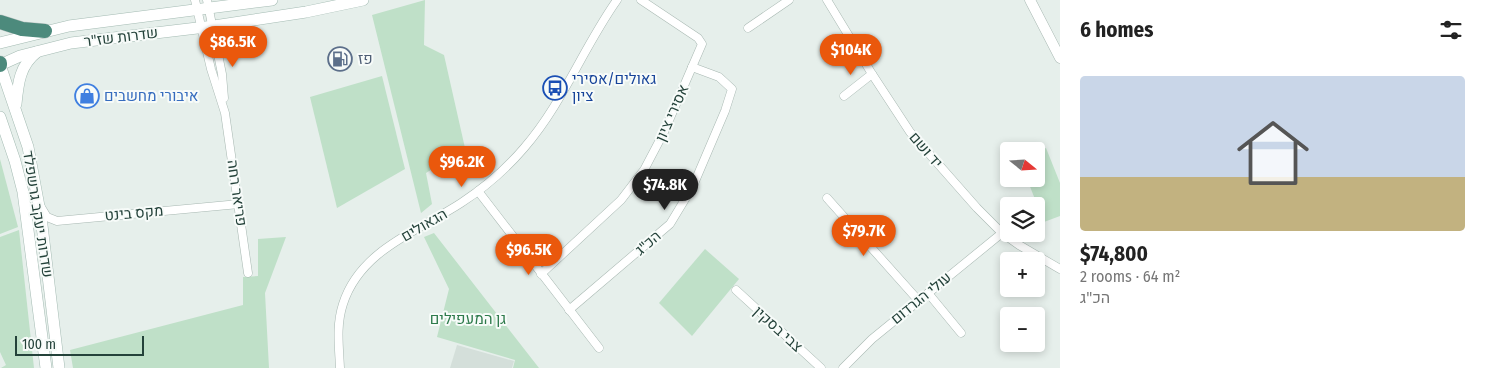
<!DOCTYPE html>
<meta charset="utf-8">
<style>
body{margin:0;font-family:"Fira Sans Condensed",Heebo,sans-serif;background:#f2f2f2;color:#222;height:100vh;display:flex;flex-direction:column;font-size:19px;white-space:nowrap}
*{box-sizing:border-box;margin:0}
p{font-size:16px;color:#767676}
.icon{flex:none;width:28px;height:28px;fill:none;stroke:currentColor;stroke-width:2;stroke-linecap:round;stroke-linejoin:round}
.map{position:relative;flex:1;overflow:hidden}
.side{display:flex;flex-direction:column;background:#fff;width:425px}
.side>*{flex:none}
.needle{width:32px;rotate:108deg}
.controls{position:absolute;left:1000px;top:142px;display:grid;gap:10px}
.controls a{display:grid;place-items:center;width:45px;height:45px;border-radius:5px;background:#fff;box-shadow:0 2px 8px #0003;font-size:25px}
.scale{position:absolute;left:15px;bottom:12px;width:129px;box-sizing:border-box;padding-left:5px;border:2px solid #24423a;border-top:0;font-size:14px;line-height:18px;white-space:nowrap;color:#24423a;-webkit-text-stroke:4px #f7fbf9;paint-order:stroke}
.price{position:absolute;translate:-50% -42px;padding:0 11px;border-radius:18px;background:#ea580c;color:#fff;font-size:16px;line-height:32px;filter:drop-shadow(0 1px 2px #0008)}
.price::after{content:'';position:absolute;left:50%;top:30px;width:15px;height:11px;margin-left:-8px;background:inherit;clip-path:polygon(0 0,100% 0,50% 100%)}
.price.selected{background:#222;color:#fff}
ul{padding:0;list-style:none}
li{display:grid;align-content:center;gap:10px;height:265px;padding:0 20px}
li+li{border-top:1px solid #e0e0e0}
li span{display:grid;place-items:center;height:155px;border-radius:5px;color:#555}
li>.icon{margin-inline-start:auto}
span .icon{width:90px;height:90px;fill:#fffc;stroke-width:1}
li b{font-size:21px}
h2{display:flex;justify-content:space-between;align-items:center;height:60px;padding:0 20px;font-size:21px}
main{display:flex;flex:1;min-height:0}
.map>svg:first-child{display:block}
</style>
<main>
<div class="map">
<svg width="1060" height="368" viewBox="0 0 1060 368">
<rect width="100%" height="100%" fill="#e6efeb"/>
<!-- built -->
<path fill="#d4dfda" d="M 457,345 L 514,361 L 512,368 L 450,368 Z"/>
<!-- green -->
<g fill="#bfe0c8">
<path d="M 425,0 L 424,45 L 444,55 L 465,148 L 426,173 L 432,204 L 421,213 L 372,15 Z"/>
<path d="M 382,76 L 405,169 L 337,208 L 310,97 Z"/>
<path d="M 1046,148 L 1060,183 L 1060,216 L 1044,222 L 1027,179 L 1036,179 L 1036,152 Z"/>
<path d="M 0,159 L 18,227 L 0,234 Z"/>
<path d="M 19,230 L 34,368 L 1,368 L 6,365 L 0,352 L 0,237 Z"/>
<path d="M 434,233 L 539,368 L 513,368 L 515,360 L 437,337 L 449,289 L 424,237 Z"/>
<path d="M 286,237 L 265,293 L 269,368 L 73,368 L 70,350 L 243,305 L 243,277 L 258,276 L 258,239 Z"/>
<path d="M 705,249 L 739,279 L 692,336 L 659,303 Z"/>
</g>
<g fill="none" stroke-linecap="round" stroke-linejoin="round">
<!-- minor casing -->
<g stroke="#a8b8b2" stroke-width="9">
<g id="minor">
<path d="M 195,0 L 211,69 L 225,113 L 248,273"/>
<path d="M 207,0 L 222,74 L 224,98"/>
<path d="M 827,0 L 872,74 L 910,132 L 977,208 L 1002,233 L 1019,245 L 1060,269"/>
<path d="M 748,28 L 789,0"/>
<path d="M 844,96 L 872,74"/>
<path d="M 478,191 L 599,348"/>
<path d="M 827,198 L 918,300"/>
<path d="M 41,207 L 47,217 L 57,221 L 239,204"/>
<path d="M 541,274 L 621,200 L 644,170 L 664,132 L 702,44 L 698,38 L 641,0"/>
<path d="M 736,290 L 821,368"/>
<path d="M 928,293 L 961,333"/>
<path d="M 569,310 L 670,224 L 693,186 L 725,111 L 732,89 L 719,77 L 692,67"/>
<path d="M 340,368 C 339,346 336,325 343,304 C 360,250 418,231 461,203 C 484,188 507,168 524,148 C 563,103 583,48 617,0"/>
<path d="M 843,368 L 872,339 L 1002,233"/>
</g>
</g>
<!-- tertiary casing -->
<g stroke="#a8b8b2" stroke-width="11">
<path id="tertiary" d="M 1030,0 L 1060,58"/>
</g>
<!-- secondary casing -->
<g stroke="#a4bbb3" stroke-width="12">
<g id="secondary">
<path d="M 0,43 L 69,26 L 272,0"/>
<path d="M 16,104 C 18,83 20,65 37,52"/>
<path d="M 0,117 L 15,161 L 23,192 L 46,368"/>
<path d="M 59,368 L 41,217 L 28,147 L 0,65 L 20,56 L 71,43 L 214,26 L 306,12 L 363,0"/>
</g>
</g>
<!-- trunk casing -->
<g stroke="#c2cac8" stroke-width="15">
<g id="trunk">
<path d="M 0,22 L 22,29 L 45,31"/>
<path d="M 0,63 L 0,65"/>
</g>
</g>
<!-- minor -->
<use href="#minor" stroke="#fff" stroke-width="8"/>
<!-- tertiary -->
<use href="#tertiary" stroke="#fff" stroke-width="10"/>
<!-- secondary -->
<use href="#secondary" stroke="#fff" stroke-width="11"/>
<!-- trunk -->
<use href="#trunk" stroke="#4c8a7c" stroke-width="14"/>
</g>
<!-- icons -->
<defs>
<g id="fuel-ring" transform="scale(1.25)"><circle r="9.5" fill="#f7fbf9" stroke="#5c6f8a" stroke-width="1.5"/><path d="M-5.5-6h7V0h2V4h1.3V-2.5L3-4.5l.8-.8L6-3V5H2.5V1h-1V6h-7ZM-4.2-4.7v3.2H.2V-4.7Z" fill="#5c6f8a"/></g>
<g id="bus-ring" transform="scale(1.25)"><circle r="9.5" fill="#f7fbf9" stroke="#1a4fb4" stroke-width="1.5"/><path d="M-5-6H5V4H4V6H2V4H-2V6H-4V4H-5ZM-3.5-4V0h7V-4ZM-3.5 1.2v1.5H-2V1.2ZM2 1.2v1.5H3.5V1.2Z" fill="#1a4fb4"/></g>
<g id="shop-ring" transform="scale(1.25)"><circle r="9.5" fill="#f7fbf9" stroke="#3f7fe0" stroke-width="1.5"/><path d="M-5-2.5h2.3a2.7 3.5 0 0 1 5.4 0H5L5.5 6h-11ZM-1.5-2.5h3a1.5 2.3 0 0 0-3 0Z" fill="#3f7fe0"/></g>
</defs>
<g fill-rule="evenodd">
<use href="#fuel-ring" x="340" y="59"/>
<use href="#bus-ring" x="555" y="88"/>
<use href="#shop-ring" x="87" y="96"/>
</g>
<g text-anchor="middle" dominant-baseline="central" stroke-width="4" stroke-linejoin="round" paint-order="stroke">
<!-- street labels -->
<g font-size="15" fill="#24423a" stroke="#f7fbf9">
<text transform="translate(121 37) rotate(-7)">שדרות שז"ר</text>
<text transform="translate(672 113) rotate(-66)">אסירי ציון</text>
<text transform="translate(926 150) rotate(49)">יד ושם</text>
<text transform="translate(237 193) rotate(82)">פריאר רחה</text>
<text transform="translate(134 213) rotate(-5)">מקס בינט</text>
<text transform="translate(38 214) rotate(81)">שדרות יעקב גרשפלד</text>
<text transform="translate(424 225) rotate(-30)">הגאולים</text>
<text transform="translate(648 243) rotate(-41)">הכ"ג</text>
<text transform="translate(921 298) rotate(-39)">עולי הגרדום</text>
<text transform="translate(778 329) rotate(42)">צבי בסקין</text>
</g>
<!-- service labels -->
<g font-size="15" fill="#4e5e75" stroke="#f7fbf9" text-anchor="start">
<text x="358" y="59">פז</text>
</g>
<!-- transit labels -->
<g font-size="15" fill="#164399" stroke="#f7fbf9" text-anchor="start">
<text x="572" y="79">גאולים/אסירי<tspan x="572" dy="17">ציון</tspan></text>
</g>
<!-- shop labels -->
<g font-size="15" fill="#366cbe" stroke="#f7fbf9" text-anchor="start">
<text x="104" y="96">איבורי מחשבים</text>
</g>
<!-- park labels -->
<g font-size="15" fill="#2d7a4b" stroke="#f7fbf9">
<text x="468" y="319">גן המעפילים</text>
</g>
</g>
</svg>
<div class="controls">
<a><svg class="needle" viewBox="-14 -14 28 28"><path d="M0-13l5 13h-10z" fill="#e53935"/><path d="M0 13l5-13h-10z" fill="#767676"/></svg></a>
<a><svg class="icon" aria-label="layers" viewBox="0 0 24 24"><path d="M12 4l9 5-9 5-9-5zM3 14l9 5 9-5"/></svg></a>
<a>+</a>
<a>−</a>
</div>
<div class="scale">100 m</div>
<b class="price" style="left:233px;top:68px">$86.5K</b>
<b class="price" style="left:851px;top:76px">$104K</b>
<b class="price" style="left:462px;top:188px">$96.2K</b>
<b class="price selected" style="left:665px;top:211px">$74.8K</b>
<b class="price" style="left:864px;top:257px">$79.7K</b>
<b class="price" style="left:529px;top:276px">$96.5K</b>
</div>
<section class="side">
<h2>6 homes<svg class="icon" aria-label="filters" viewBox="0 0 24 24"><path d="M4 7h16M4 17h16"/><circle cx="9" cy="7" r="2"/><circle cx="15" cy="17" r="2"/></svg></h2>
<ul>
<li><span style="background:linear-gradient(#c9d6e8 65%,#c2b280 0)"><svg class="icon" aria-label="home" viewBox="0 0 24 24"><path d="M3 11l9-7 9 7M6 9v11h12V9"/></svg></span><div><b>$74,800</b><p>2 rooms · 64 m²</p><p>הכ&quot;ג</p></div></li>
</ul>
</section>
</main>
